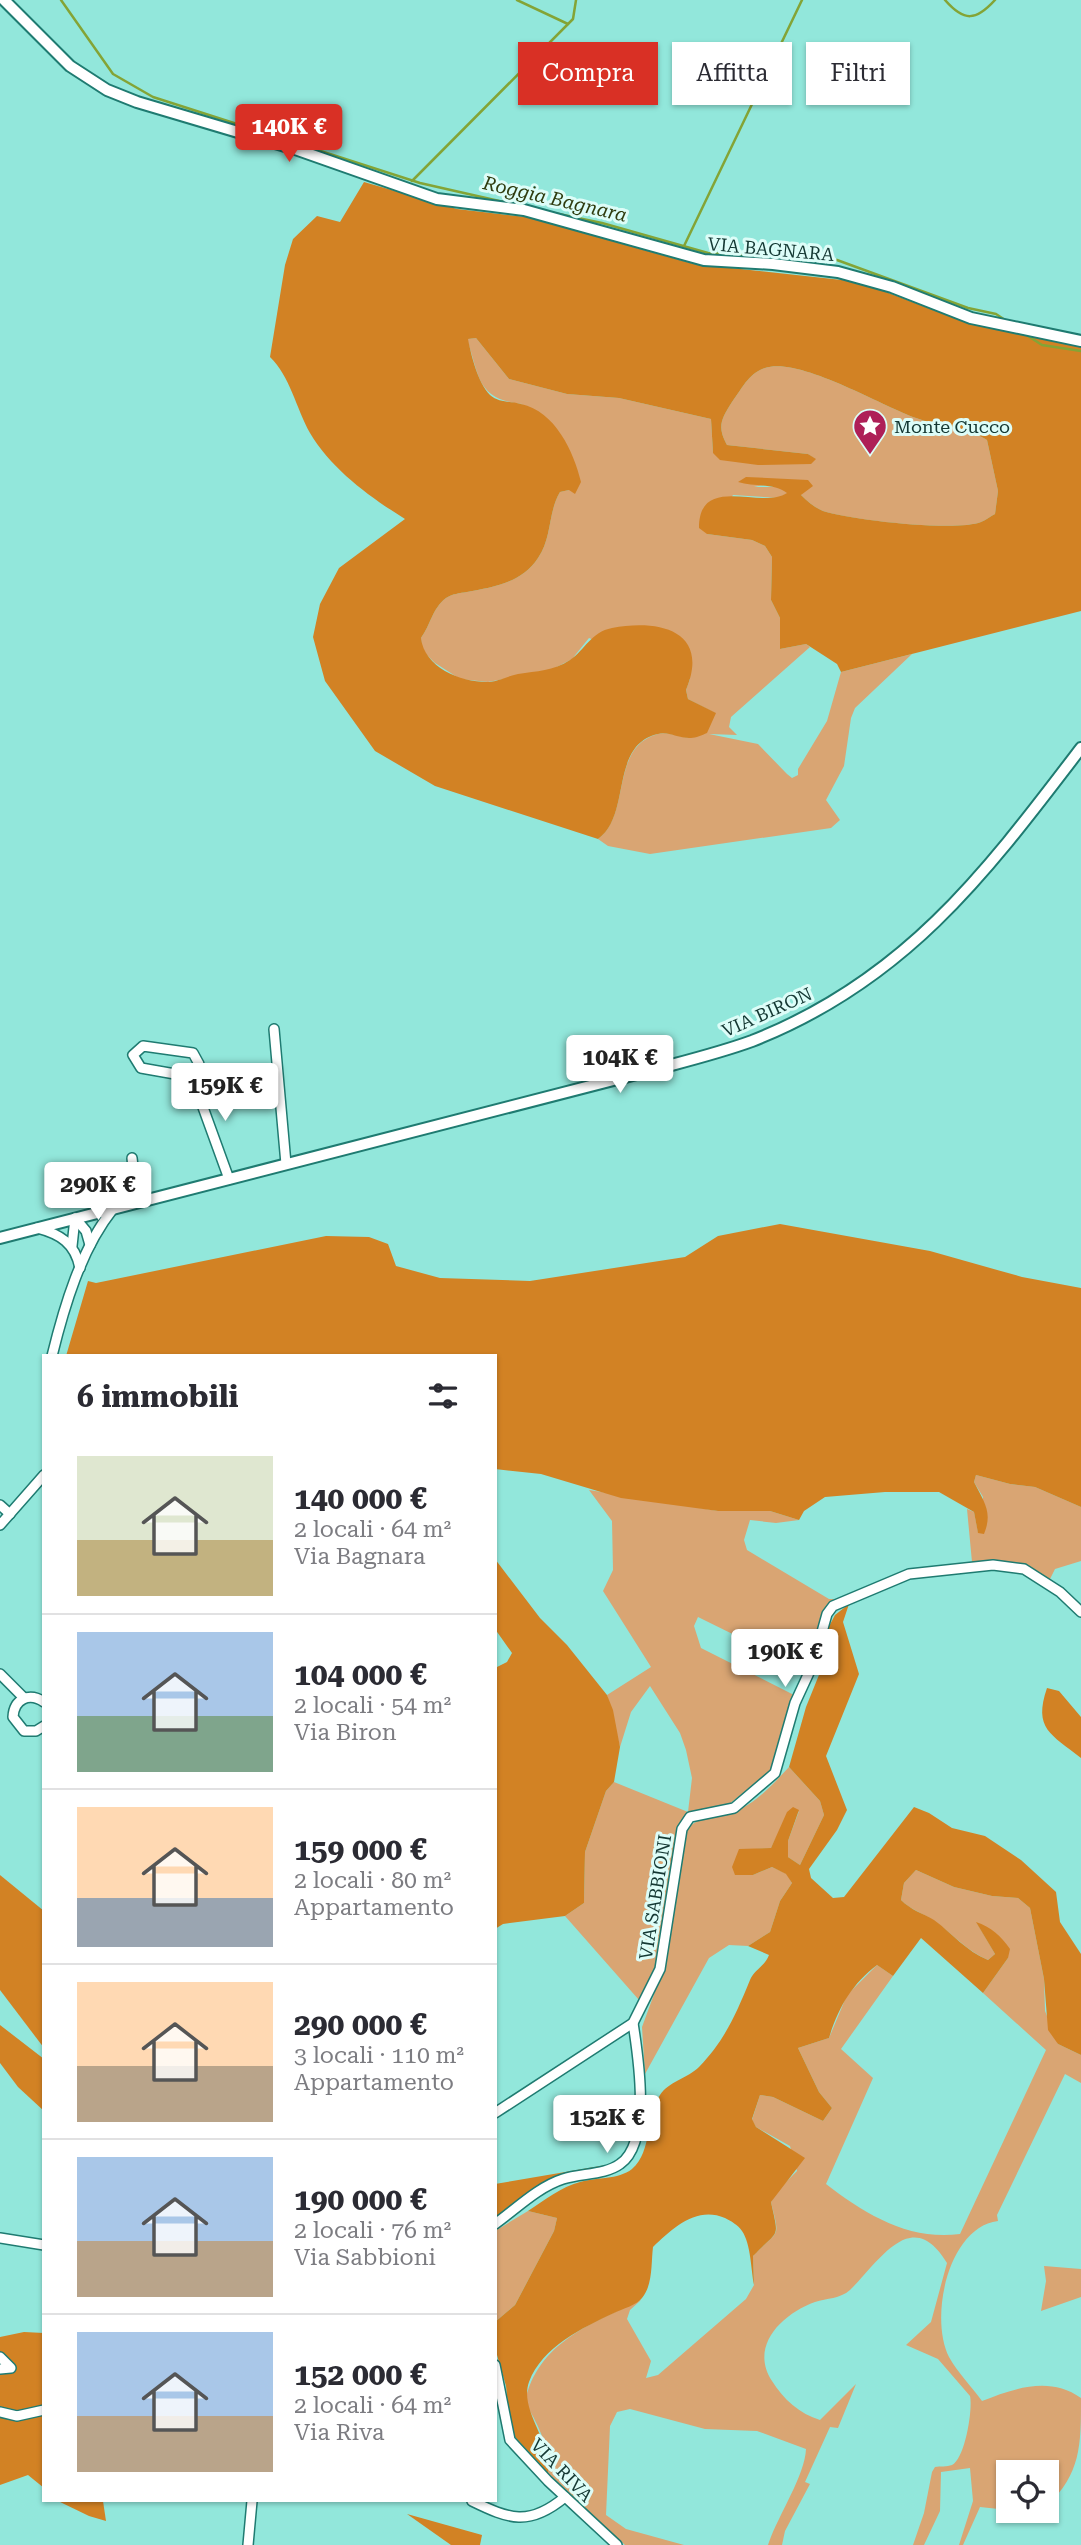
<!DOCTYPE html>
<html lang="it">
<meta charset="utf-8">
<style>
body{margin:0;font-family:"Roboto Serif",serif;background:#f2f2f3;color:#2b2b33;height:100vh;display:flex;flex-direction:column;font-size:26px;white-space:nowrap}
*{box-sizing:border-box;margin:0}
p{font-size:23px;color:#7c7c81}
.icon{flex:none;width:38px;height:38px;fill:none;stroke:currentColor;stroke-width:2;stroke-linecap:round;stroke-linejoin:round}
.map{position:relative;flex:1;overflow:hidden}
.drawer{position:absolute;left:42px;top:1354px;width:455px;height:1148px;display:flex;flex-direction:column;background:#fff;border-radius:0px;box-shadow:0 2px 5px #0004}
.drawer>*{flex:none}
.guide{position:absolute;left:518px;top:42px;width:457px;height:63px;display:flex;gap:14px}
.tools{position:absolute;left:996px;top:2460px;display:grid;gap:14px}
.tools a{display:grid;place-items:center;width:63px;height:63px;border-radius:0px;background:#fff;box-shadow:0 2px 5px #0004;font-size:35px}
.price{position:absolute;translate:-50% -60px;padding:0 16px;border-radius:7px;background:#fff;color:#222;font-size:23px;line-height:46px;filter:drop-shadow(0 2px 4px #0008)}
.price::after{content:'';position:absolute;left:50%;top:42px;width:21px;height:16px;margin-left:-10px;background:inherit;clip-path:polygon(0 0,100% 0,50% 100%)}
.price.on{background:#d93025;color:#fff}
ul{padding:0;list-style:none}
li{display:flex;align-items:center;gap:21px;height:175px;padding:0 35px}
li+li{border-top:2px solid #e1e1e2}
li span{display:grid;place-items:center;flex:none;width:196px;height:140px;border-radius:0px;color:#555}
li>.icon{margin-inline-start:auto}
span .icon{width:84px;height:84px;fill:#fffc;stroke-width:1}
li b{font-size:30px}
h2{display:flex;justify-content:space-between;align-items:center;height:84px;padding:0 35px;font-size:30px}
.chip{padding:0 24px;border-radius:0px;background:#fff;box-shadow:0 2px 5px #0004;font-size:24px;line-height:63px}
.chip.on{background:#d93025;color:#fff}
.map>svg:first-child{display:block}
</style>
<div class="map">
<svg width="1081" height="2545" viewBox="0 0 1081 2545">
<rect width="100%" height="100%" fill="#92e7db"/>
<!-- green -->
<g fill="#d9a573">
<path d="M 476,338 L 509,379 L 567,394 L 619,398 L 711,419 L 713,453 L 815,459 L 808,454 L 727,445 C 717,427 721,419 732,402 C 742,389 748,374 765,368 C 798,356 882,406 916,418 C 940,427 965,426 987,440 L 998,491 L 995,514 C 991,516 986,520 981,522 C 956,532 849,520 823,511 C 814,507 808,502 801,495 L 808,480 L 785,480 L 754,487 L 780,487 L 788,493 L 779,498 L 733,495 L 707,534 L 752,540 L 765,546 L 772,557 L 771,600 L 780,618 L 780,649 L 806,644 L 810,647 L 731,717 L 729,727 L 737,735 L 709,734 L 758,744 L 787,774 L 792,778 L 798,775 L 798,769 L 827,721 L 841,672 L 912,654 L 855,708 L 851,718 L 844,766 L 826,800 L 840,820 L 831,828 L 650,854 L 608,846 L 598,839 C 632,814 609,747 658,734 C 666,731 681,737 690,738 L 715,713 L 688,699 L 686,690 L 690,679 L 589,638 L 572,659 L 551,670 L 488,682 L 460,679 L 435,663 L 422,650 L 421,638 C 431,624 432,609 446,598 C 452,594 460,593 467,592 C 493,587 522,583 538,558 C 552,538 548,512 560,492 L 569,490 L 522,404 C 477,399 480,378 467,339 Z"/>
<path d="M 976,1475 L 1010,1484 L 1035,1487 L 1081,1507 L 1081,1561 L 1055,1569 L 1050,1579 L 1015,1563 L 972,1562 L 967,1509 L 974,1512 L 978,1532 L 983,1497 L 974,1482 Z"/>
<path d="M 589,1490 L 718,1511 L 770,1511 L 799,1520 L 776,1523 L 750,1520 L 744,1540 L 747,1550 L 829,1599 L 834,1599 L 820,1620 L 806,1670 L 698,1617 L 694,1626 L 701,1648 L 794,1695 L 772,1770 L 723,1809 L 689,1812 L 677,1834 L 657,1971 L 639,2000 L 565,1916 L 584,1903 L 585,1852 L 606,1791 L 614,1782 L 688,1812 L 692,1778 L 686,1750 L 680,1733 L 650,1686 L 631,1712 L 620,1747 L 607,1695 L 651,1667 L 603,1591 L 613,1570 L 612,1521 Z"/>
<path d="M 789,1767 L 820,1801 L 824,1815 L 800,1865 L 788,1857 L 788,1841 L 799,1811 L 779,1832 L 771,1848 L 739,1850 L 753,1875 L 772,1867 L 787,1874 L 792,1883 L 780,1901 L 770,1932 L 748,1946 L 729,1945 L 709,1958 L 645,2074 L 642,2027 L 667,1959 L 686,1831 C 697,1814 725,1817 742,1808 C 761,1798 775,1782 789,1767 Z"/>
<path d="M 916,1870 L 954,1887 L 992,1896 L 1018,1898 L 1030,1908 L 1044,1979 L 1045,2011 L 1058,2044 L 1081,2055 L 1081,2083 L 1065,2074 L 997,2215 L 998,2221 C 948,2227 929,2318 949,2357 C 958,2373 972,2387 982,2401 C 1015,2388 1050,2376 1081,2398 C 1081,2446 1081,2473 1047,2506 L 1046,2473 L 1008,2473 L 1008,2510 L 980,2507 L 963,2545 L 959,2545 L 973,2501 L 970,2468 L 941,2472 L 940,2511 L 924,2545 L 913,2545 L 924,2513 L 932,2472 L 935,2467 C 940,2466 947,2467 952,2465 C 965,2459 973,2409 970,2396 L 938,2359 L 906,2345 L 931,2322 L 947,2263 C 939,2250 927,2235 910,2238 C 889,2241 865,2276 850,2290 C 840,2299 827,2298 815,2302 C 782,2314 749,2346 772,2381 C 783,2399 800,2414 820,2420 L 856,2384 L 838,2428 L 830,2427 L 805,2482 L 810,2484 L 785,2531 L 782,2545 L 768,2545 C 777,2517 805,2476 806,2449 L 757,2431 L 705,2429 L 630,2409 L 617,2412 L 610,2426 L 606,2515 L 626,2529 L 684,2545 L 625,2545 L 548,2473 C 550,2447 538,2425 525,2402 C 537,2343 592,2323 641,2300 L 630,2310 L 627,2319 L 651,2361 L 646,2378 L 658,2375 L 746,2299 L 754,2285 L 753,2256 C 780,2228 780,2240 771,2202 L 776,2192 L 797,2171 L 790,2146 L 756,2127 L 752,2120 L 760,2095 L 773,2097 L 823,2121 L 832,2108 L 819,2092 L 798,2048 L 829,2038 L 847,1995 L 877,1965 L 893,1976 L 841,2049 L 873,2078 L 826,2184 C 865,2214 909,2241 960,2234 L 1046,2050 L 983,1993 L 1008,1958 L 977,1923 L 995,1954 L 988,1960 C 967,1951 953,1934 934,1921 C 923,1913 911,1910 901,1900 L 904,1883 Z"/>
<path d="M 528,2211 L 557,2218 L 554,2231 L 515,2305 L 495,2322 L 495,2231 Z"/>
<path d="M 1044,2266 L 1081,2269 L 1081,2297 L 1041,2311 L 1046,2281 Z"/>
</g>
<!-- forest -->
<g fill="#d28224">
<path d="M 364,182 L 457,209 L 526,217 L 694,264 L 860,282 L 967,323 L 1081,347 L 1081,611 L 841,672 L 837,664 L 806,644 L 780,649 L 780,618 L 771,600 L 772,557 L 765,546 L 752,540 L 707,534 L 699,528 C 699,473 761,510 787,493 C 775,483 754,487 738,482 L 746,477 L 808,480 L 813,486 L 801,495 C 808,502 814,507 823,511 C 850,520 956,532 981,522 C 986,520 991,516 995,514 L 998,491 L 987,440 C 965,426 940,427 916,418 C 882,406 798,356 765,368 C 748,374 742,389 732,402 C 721,419 717,427 727,445 L 808,454 L 816,459 L 811,464 L 758,465 L 720,460 L 713,453 L 711,419 L 619,398 L 567,394 L 509,379 L 476,338 L 468,339 C 471,355 478,383 490,395 C 499,403 510,401 521,404 C 555,411 574,452 581,482 L 575,494 L 569,490 L 560,492 C 548,512 552,538 538,558 C 522,583 493,587 467,592 C 460,593 452,594 446,598 C 432,609 431,624 421,638 C 424,667 460,682 487,682 C 497,682 508,676 518,674 C 537,671 553,671 570,660 C 585,650 591,632 612,628 C 658,619 711,630 686,690 L 688,699 L 716,713 L 707,733 C 702,735 696,738 691,738 C 680,739 668,731 658,734 C 609,745 632,815 598,839 L 435,786 L 375,751 L 325,681 L 313,637 L 320,604 L 339,568 L 405,519 C 370,497 332,470 310,433 C 296,408 290,376 270,357 L 285,265 L 293,239 L 317,216 L 340,222 Z"/>
<path d="M 780,1224 L 930,1251 L 1022,1277 L 1081,1288 L 1081,1507 L 1035,1487 L 1010,1484 L 976,1475 L 974,1482 C 984,1502 993,1512 984,1534 L 978,1533 L 974,1512 L 939,1492 L 885,1492 L 825,1497 L 804,1511 L 799,1520 L 770,1511 L 718,1511 L 621,1498 L 541,1474 L 495,1469 L 495,1356 L 66,1356 L 88,1281 L 96,1283 L 326,1236 L 369,1237 L 388,1244 L 396,1266 L 440,1278 L 530,1281 L 685,1257 L 718,1236 Z"/>
<path d="M 495,1559 L 540,1618 L 567,1645 L 607,1695 L 613,1710 L 620,1747 L 614,1782 L 606,1791 L 585,1852 L 584,1903 L 565,1916 L 503,1924 L 495,1929 L 495,1668 L 507,1662 L 512,1653 L 495,1629 Z"/>
<path d="M 849,1604 L 843,1622 L 859,1674 L 826,1756 L 847,1810 L 837,1830 L 809,1869 L 811,1878 L 833,1898 L 844,1897 L 914,1807 L 929,1813 L 952,1828 L 985,1836 L 1021,1860 L 1056,1892 L 1060,1922 L 1081,1954 L 1081,2055 L 1058,2044 L 1048,2030 L 1044,1979 L 1030,1908 L 1018,1898 L 992,1896 L 954,1887 L 916,1870 L 904,1883 L 901,1900 C 911,1910 922,1913 934,1920 C 953,1934 966,1951 988,1960 L 995,1954 L 976,1922 C 991,1927 1001,1936 1010,1949 L 1008,1958 L 983,1993 L 921,1938 L 893,1976 L 877,1965 C 852,1984 838,2008 829,2038 L 798,2048 L 819,2092 L 832,2108 L 823,2121 L 773,2097 L 760,2095 L 752,2119 L 756,2127 L 805,2158 L 771,2202 C 779,2240 780,2228 753,2256 L 754,2285 C 751,2270 751,2244 742,2231 C 738,2225 731,2221 725,2218 C 696,2206 673,2228 653,2247 C 651,2263 653,2285 642,2298 C 637,2305 622,2309 614,2313 C 582,2328 542,2347 529,2382 C 519,2410 551,2439 548,2473 L 515,2437 L 510,2425 L 506,2386 L 495,2348 L 495,2322 L 515,2305 L 554,2231 L 557,2218 L 528,2211 C 545,2200 561,2187 580,2182 C 596,2177 618,2180 632,2169 C 653,2151 645,2116 660,2095 C 668,2082 688,2078 699,2067 C 725,2040 736,2014 750,1980 C 754,1970 765,1966 769,1955 L 748,1946 L 770,1932 L 780,1901 L 792,1883 L 786,1874 L 772,1867 L 753,1875 L 735,1875 L 732,1867 L 739,1849 L 771,1848 L 787,1812 L 793,1807 L 799,1810 L 788,1841 L 788,1857 L 800,1865 L 824,1815 L 820,1801 L 789,1767 L 806,1707 L 823,1665 L 824,1636 L 835,1615 Z"/>
<path d="M 1047,1688 L 1059,1691 L 1081,1717 L 1081,1758 C 1051,1734 1033,1729 1047,1688 Z"/>
<path d="M 0,1875 L 44,1911 L 44,2048 L 0,1990 Z"/>
<path d="M 0,2025 L 44,2059 L 44,2111 L 18,2087 L 0,2063 Z"/>
<path d="M 624,2162 L 559,2180 L 495,2224 L 495,2184 Z"/>
<path d="M 24,2332 L 44,2333 L 44,2488 L 28,2475 L 0,2485 L 0,2337 Z"/>
<path d="M 58,2501 L 103,2501 L 106,2521 L 89,2516 Z"/>
<path d="M 407,2514 L 482,2535 L 480,2545 L 451,2545 Z"/>
</g>
<g fill="none" stroke-linecap="round" stroke-linejoin="round">
<!-- stream -->
<g stroke="#84a436" stroke-width="2.5">
<path d="M 61,0 L 113,74 L 153,97 L 420,183 L 508,203"/>
<path d="M 517,0 L 568,24"/>
<path d="M 945,0 C 964,22 976,21 995,0"/>
<path d="M 412,181 L 573,19 L 576,0"/>
<path d="M 549,212 L 602,223 L 708,253 L 837,260 L 968,308 L 996,314 L 1005,320"/>
<path d="M 684,246 L 802,0"/>
<path d="M 1025,334 L 1042,345 L 1081,351"/>
</g>
<!-- minor casing -->
<g stroke="#1f7b71" stroke-width="12">
<g id="minor">
<path d="M 274,1029 L 286,1164"/>
<path d="M 192,1077 L 141,1068 L 133,1055 L 143,1046 L 193,1053 L 199,1064 L 192,1077 L 229,1179"/>
<path d="M 132,1158 L 137,1202"/>
<path d="M 75,1218 L 86,1231 L 90,1245"/>
<path d="M 37,1228 C 60,1234 75,1243 80,1268"/>
<path d="M 72,1246 L 75,1218"/>
<path d="M 52,1356 C 64,1307 81,1249 113,1209"/>
<path d="M 0,1505 L 10,1514"/>
<path d="M 0,1525 L 44,1475"/>
<path d="M 0,1674 L 24,1698"/>
<path d="M 44,1702 C 29,1692 14,1699 13,1717 L 24,1731 L 36,1731 L 44,1726"/>
<path d="M 495,2113 L 633,2023 L 660,1969 L 682,1829 L 690,1817 L 734,1808 L 775,1773 L 795,1703 L 813,1664 L 827,1614 L 833,1606 L 909,1574 L 993,1565 L 1024,1569 L 1060,1592 L 1081,1612"/>
<path d="M 495,2224 C 516,2209 538,2187 563,2179 C 581,2173 605,2175 620,2164 C 652,2142 638,2055 633,2023"/>
<path d="M 0,2238 L 44,2245"/>
<path d="M 0,2357 L 11,2368 L 0,2369"/>
<path d="M 495,2365 L 510,2440 L 548,2481 L 617,2545"/>
<path d="M 0,2412 L 17,2416 L 44,2410"/>
<path d="M 472,2501 C 509,2519 529,2527 565,2497"/>
<path d="M 248,2545 L 252,2501"/>
</g>
</g>
<!-- tertiary casing -->
<g stroke="#1f7b71" stroke-width="14">
<g id="tertiary">
<path d="M 4,0 L 70,66 L 107,90 L 137,102 L 295,149 L 437,199 L 524,210 L 704,260 L 773,264 L 838,272 L 892,287 L 971,318 L 1081,341"/>
<path d="M 0,1238 L 660,1068 C 690,1060 722,1052 752,1041 C 905,981 985,874 1081,748"/>
</g>
</g>
<!-- minor -->
<use href="#minor" stroke="#fff" stroke-width="9"/>
<!-- tertiary -->
<use href="#tertiary" stroke="#fff" stroke-width="10"/>
</g>
<!-- icons -->
<defs>
<g id="sight-pin" transform="scale(1.75)"><path d="M0 17L-7.5 6A9.5 9.5 0 1 1 7.5 6Z" fill="#ae1f57" stroke="#ddfdf8"/><path d="M0-6L1.8-2.2L6-1.7L2.9 1.2L3.7 5.4L0 3.3L-3.7 5.4L-2.9 1.2L-6-1.7L-1.8-2.2Z" fill="#fff"/></g>
</defs>
<g fill-rule="evenodd">
<use href="#sight-pin" x="870" y="426"/>
</g>
<g text-anchor="middle" dominant-baseline="central" stroke-width="6" stroke-linejoin="round" paint-order="stroke">
<!-- street labels -->
<g font-size="18" fill="#143833" stroke="#ddfdf8">
<text transform="translate(771 249) rotate(5)">VIA BAGNARA</text>
<text transform="translate(767 1012) rotate(-24)">VIA BIRON</text>
<text transform="translate(655 1897) rotate(-81)">VIA SABBIONI</text>
<text transform="translate(562 2470) rotate(46)">VIA RIVA</text>
</g>
<!-- poi labels -->
<g font-size="18" fill="#143833" stroke="#ddfdf8" text-anchor="start">
<text x="894" y="426">Monte Cucco</text>
</g>
<!-- water labels -->
<g font-size="19" font-style="italic" fill="#2f3c0f" stroke="#ddfdf8">
<text transform="translate(555 199) rotate(13)">Roggia Bagnara</text>
</g>
</g>
</svg>
<div class="tools">
<a><svg class="icon" aria-label="locate" viewBox="0 0 24 24"><circle cx="12" cy="12" r="6"/><path d="M12 2v4M12 18v4M2 12h4M18 12h4"/></svg></a>
</div>
<b class="price on" style="left:289px;top:164px">140K €</b>
<b class="price" style="left:620px;top:1095px">104K €</b>
<b class="price" style="left:225px;top:1123px">159K €</b>
<b class="price" style="left:98px;top:1222px">290K €</b>
<b class="price" style="left:785px;top:1689px">190K €</b>
<b class="price" style="left:607px;top:2155px">152K €</b>
<div class="guide">
<a class="chip on">Compra</a>
<a class="chip">Affitta</a>
<a class="chip">Filtri</a>
</div>
<section class="drawer">
<h2>6 immobili<svg class="icon" aria-label="filters" viewBox="0 0 24 24"><path d="M4 7h16M4 17h16"/><circle cx="9" cy="7" r="2"/><circle cx="15" cy="17" r="2"/></svg></h2>
<ul>
<li><span style="background:linear-gradient(#dfe7d0 60%,#c2b280 0)"><svg class="icon" aria-label="home" viewBox="0 0 24 24"><path d="M3 11l9-7 9 7M6 9v11h12V9"/></svg></span><div><b>140 000 €</b><p>2 locali · 64 m²</p><p>Via Bagnara</p></div></li>
<li><span style="background:linear-gradient(#a9c7e8 60%,#7fa58c 0)"><svg class="icon" aria-label="home" viewBox="0 0 24 24"><path d="M3 11l9-7 9 7M6 9v11h12V9"/></svg></span><div><b>104 000 €</b><p>2 locali · 54 m²</p><p>Via Biron</p></div></li>
<li><span style="background:linear-gradient(#ffd9b3 65%,#9aa5b1 0)"><svg class="icon" aria-label="home" viewBox="0 0 24 24"><path d="M3 11l9-7 9 7M6 9v11h12V9"/></svg></span><div><b>159 000 €</b><p>2 locali · 80 m²</p><p>Appartamento</p></div></li>
<li><span style="background:linear-gradient(#ffd9b3 60%,#b9a48a 0)"><svg class="icon" aria-label="home" viewBox="0 0 24 24"><path d="M3 11l9-7 9 7M6 9v11h12V9"/></svg></span><div><b>290 000 €</b><p>3 locali · 110 m²</p><p>Appartamento</p></div></li>
<li><span style="background:linear-gradient(#a9c7e8 60%,#b9a48a 0)"><svg class="icon" aria-label="home" viewBox="0 0 24 24"><path d="M3 11l9-7 9 7M6 9v11h12V9"/></svg></span><div><b>190 000 €</b><p>2 locali · 76 m²</p><p>Via Sabbioni</p></div></li>
<li><span style="background:linear-gradient(#a9c7e8 60%,#b9a48a 0)"><svg class="icon" aria-label="home" viewBox="0 0 24 24"><path d="M3 11l9-7 9 7M6 9v11h12V9"/></svg></span><div><b>152 000 €</b><p>2 locali · 64 m²</p><p>Via Riva</p></div></li>
</ul>
</section>
</div>
